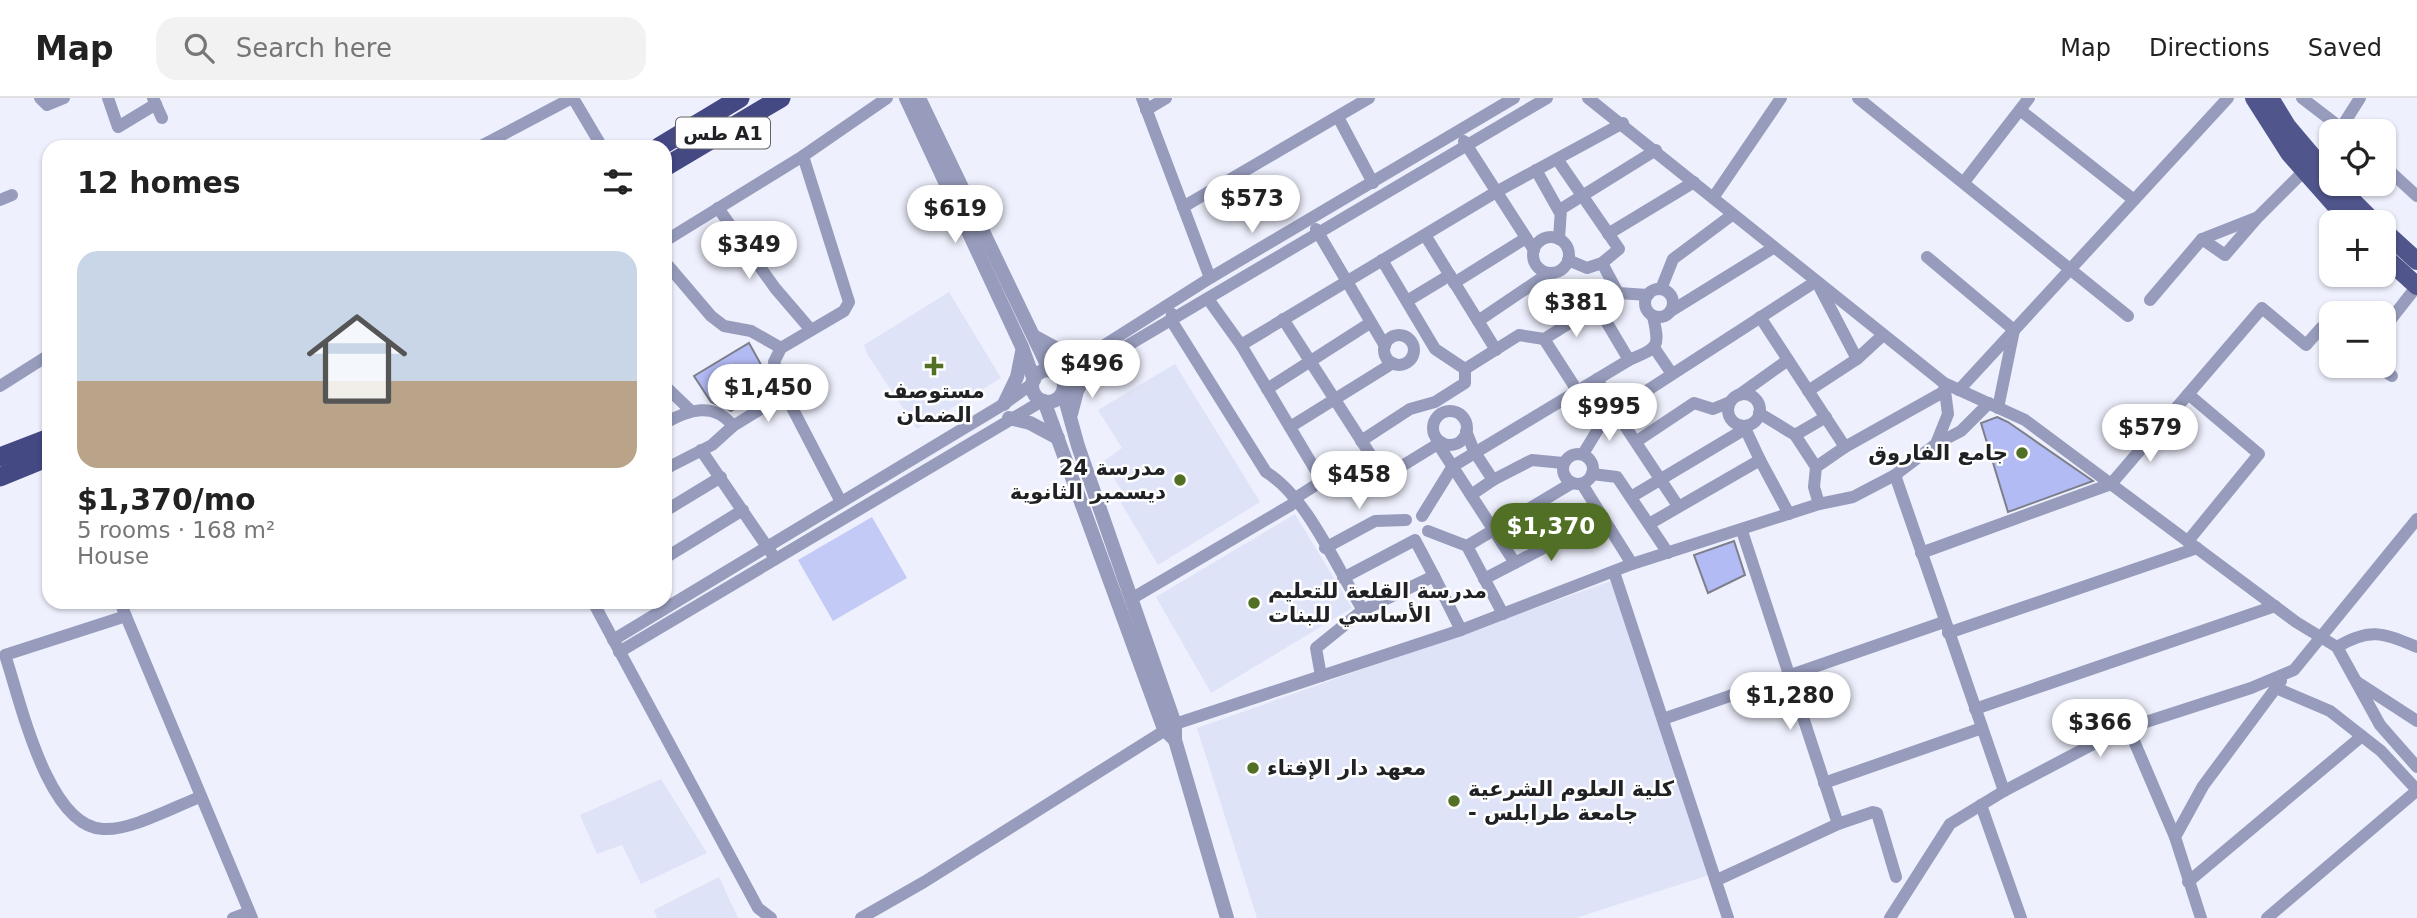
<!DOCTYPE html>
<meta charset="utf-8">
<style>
body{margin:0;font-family:"DejaVu Sans",Vazirmatn,sans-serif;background:#f2f2f2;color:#222;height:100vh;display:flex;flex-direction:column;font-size:26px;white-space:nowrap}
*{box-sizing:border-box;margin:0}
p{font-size:23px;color:#767676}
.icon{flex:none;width:38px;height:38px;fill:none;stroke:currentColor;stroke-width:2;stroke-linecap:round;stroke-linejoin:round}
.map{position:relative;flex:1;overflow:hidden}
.panel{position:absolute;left:42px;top:42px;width:630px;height:469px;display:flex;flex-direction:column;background:#fff;border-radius:21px;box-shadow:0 2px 5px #0004}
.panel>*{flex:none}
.controls{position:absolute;left:2319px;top:21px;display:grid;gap:14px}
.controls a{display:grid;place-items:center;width:77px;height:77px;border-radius:14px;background:#fff;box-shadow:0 2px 5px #0004;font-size:35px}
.price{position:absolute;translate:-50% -60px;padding:0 16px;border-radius:24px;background:#fff;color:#222;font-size:23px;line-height:46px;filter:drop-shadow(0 2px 4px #0008)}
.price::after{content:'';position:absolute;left:50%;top:42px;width:21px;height:16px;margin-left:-10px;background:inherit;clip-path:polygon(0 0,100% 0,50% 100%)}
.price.selected{background:#527025;color:#fff}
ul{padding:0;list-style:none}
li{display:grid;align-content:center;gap:14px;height:371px;padding:0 35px}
li span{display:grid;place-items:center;height:217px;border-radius:21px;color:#555}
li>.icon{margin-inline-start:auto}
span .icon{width:126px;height:126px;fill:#fffc;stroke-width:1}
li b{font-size:30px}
h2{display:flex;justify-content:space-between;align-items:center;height:84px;padding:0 35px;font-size:30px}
header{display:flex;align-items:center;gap:42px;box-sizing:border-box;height:98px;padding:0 35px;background:#fff;border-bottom:2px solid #e0e0e0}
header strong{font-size:33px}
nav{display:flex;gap:38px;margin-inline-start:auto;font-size:24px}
.search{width:490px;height:63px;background:#f2f2f2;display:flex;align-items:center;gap:18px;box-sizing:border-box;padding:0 24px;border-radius:21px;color:#767676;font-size:26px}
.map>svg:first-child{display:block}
</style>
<header>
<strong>Map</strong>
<div class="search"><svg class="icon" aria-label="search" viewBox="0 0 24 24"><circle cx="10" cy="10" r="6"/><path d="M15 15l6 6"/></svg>Search here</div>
<nav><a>Map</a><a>Directions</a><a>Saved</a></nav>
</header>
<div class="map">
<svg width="2417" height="820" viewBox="0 0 2417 820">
<rect width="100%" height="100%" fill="#eef0fd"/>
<!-- built -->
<g fill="#dfe3f7">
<path d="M 949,194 L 1001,280 L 917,331 L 867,256 L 864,247 Z"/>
<path d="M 1175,266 L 1260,404 L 1158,467 L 1121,405 L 1126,400 L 1104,363 L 1122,350 L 1098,312 Z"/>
<path d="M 1295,416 L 1352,510 L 1211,595 L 1156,499 Z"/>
<path d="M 1614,482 L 1712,776 L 1576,820 L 1257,820 L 1197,630 Z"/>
<path d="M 661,681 L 707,755 L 641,786 L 622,747 L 597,756 L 580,717 Z"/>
<path d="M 719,779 L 738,820 L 657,820 L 654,812 Z"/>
</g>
<!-- green -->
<path fill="#c3caf6" d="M 872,419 L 907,480 L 833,523 L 798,462 Z"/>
<!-- building -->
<g fill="#b3bbf5" stroke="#7d7f8a" stroke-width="2">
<path d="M 749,245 L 774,290 L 731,313 L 711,304 L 694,278 Z"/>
<path d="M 1997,319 L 2008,324 L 2093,383 L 2008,414 L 1981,325 Z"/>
<path d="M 1734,443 L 1745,477 L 1708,495 L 1694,457 Z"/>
</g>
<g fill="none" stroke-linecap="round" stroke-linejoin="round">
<!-- minor -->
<g stroke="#979cbc" stroke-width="12">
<path d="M 40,0 L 47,7 L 64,0"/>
<path d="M 108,0 L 118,29 L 156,6"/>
<path d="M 153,0 L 162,20"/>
<path d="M 573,0 L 602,49"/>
<path d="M 1142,0 L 1210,180"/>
<path d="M 1588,0 L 1944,285 L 2025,322 L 2296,524 L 2337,549 L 2380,627 L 2417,669"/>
<path d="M 1858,0 L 2128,218"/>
<path d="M 2302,0 L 2345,33"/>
<path d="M 1146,12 L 1166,0"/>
<path d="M 2020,12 L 2134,102"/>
<path d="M 1338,19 L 1373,85"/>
<path d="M 2341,30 L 2360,0"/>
<path d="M 1464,43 L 1534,152"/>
<path d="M 479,49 L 572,0"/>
<path d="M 803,58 L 849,204 L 844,213 L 781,250 L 774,264 L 785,296 L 841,404"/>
<path d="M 1557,61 L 1619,151 L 1602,165 L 1587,170 L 1568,162"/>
<path d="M 2384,68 L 2417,98"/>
<path d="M 1536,72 L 1559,113"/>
<path d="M 1964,84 L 2029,0"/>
<path d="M 1713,100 L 1781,0"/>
<path d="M 0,102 L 12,97"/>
<path d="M 1183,109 L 1369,0"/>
<path d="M 718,110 L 775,190 L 811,232"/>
<path d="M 1316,131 L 1385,248"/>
<path d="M 1608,136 L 1694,84"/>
<path d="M 1425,137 L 1496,252"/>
<circle cx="1551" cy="157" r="18"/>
<path d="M 1559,141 L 1561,111 L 1656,52"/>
<path d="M 2202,141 L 2225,157 L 2257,120"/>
<path d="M 665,143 L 803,58 L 887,0"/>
<path d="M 1927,159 L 2014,232 L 1998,310"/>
<path d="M 1382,162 L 1435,251 L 1465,271"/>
<path d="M 665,164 L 711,218 L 724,228 L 751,233 L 781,250"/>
<path d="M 1602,165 L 1618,195"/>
<path d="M 1454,185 L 1526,140"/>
<path d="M 1820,190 L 1857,261"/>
<path d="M 1661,191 L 1673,161 L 1732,117"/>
<circle cx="1659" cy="205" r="14"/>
<path d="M 1208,201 L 1241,247 L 1496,94 L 1623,25"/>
<path d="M 2150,202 L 2202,141 L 2258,119 L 2304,73"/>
<path d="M 1407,203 L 1450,177"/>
<path d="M 1597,208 L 1629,262"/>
<path d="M 1671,213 L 1773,150"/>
<path d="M 1172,216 L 1171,222 L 1266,374 C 1308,400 1336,469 1363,512 L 1316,550 L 1321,578"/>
<path d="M 1760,219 L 1845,349"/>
<path d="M 1283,221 L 1377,367"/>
<path d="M 1478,223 L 1549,175"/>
<path d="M 2384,230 L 2417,188"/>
<circle cx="1399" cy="252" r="15"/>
<path d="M 1544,241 L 1600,328"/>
<path d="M 1241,247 L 1322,383"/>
<path d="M 1655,251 L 1672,276"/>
<path d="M 2377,268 L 2392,278"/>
<path d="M 1465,271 L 1519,237 L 1544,241 L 1618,195 L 1648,197"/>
<path d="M 1052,273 L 1103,248 L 1210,180 L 1514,0"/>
<path d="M 0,288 L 49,257"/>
<path d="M 665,288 L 689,311"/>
<path d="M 1064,290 L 1108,259 L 1547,0"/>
<path d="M 1267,291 L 1370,225"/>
<path d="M 1959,292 L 2228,0"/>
<path d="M 1808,293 L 1857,261 L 1883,237"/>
<path d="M 2188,296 L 2259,356 L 2188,443"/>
<circle cx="1744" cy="312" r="16"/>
<path d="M 1739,297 L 1788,262"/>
<circle cx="1450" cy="330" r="17"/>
<path d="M 1759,315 L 1795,337 L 1816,369"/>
<path d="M 665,325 C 688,312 714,303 733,328"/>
<path d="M 1744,328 L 1760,362"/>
<path d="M 1290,329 L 1393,265"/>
<path d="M 1466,333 L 1474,353 L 1493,382 L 1471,397"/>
<path d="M 1795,337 L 1826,319"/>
<path d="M 1361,343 L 1410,311 L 1435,304 L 1465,285 L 1465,271"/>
<path d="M 1637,343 L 1694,305 L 1713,311 L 1730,304"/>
<path d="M 1438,346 L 1515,465"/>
<path d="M 1936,346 L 1961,333 L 1989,305"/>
<path d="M 701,352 L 772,456"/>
<circle cx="1578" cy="371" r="15"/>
<path d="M 1583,356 L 1600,328 L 1617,316 L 1597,281"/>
<path d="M 665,371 L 712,347 L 733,328 L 785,296"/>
<path d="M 1592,376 L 1617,379 L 1668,455"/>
<path d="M 1895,377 L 2004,693"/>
<path d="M 1493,382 L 1532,362 L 1563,365"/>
<path d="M 1582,386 L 1632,466"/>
<path d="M 1631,399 L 1745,331"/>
<path d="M 1819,406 L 1814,389 L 1816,369 L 1845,349 L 1945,293"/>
<path d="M 1678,408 L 1617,316 L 1648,292 L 1815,184"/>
<path d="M 665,413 L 721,379"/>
<path d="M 1422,418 L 1453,368 L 1629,262 C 1659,249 1660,250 1653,218"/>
<path d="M 1649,426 L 1760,362 L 1789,416"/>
<path d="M 1428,433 L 1467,448 L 1503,516"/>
<path d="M 1467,448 L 1572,385"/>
<path d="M 1325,450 L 1375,423 L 1406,422"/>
<path d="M 1921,455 L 2111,386 L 2262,210 L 2306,247 L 2321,230 L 2331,236"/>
<path d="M 665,460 L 743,412"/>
<path d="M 1614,474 L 1728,820"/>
<path d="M 1343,480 L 1415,442 L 1434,478"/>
<path d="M 1484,481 L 1603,419"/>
<path d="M 1131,501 L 1291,407 L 1297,399 L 1322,383 L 1377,367 L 1402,368 L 1441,344"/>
<path d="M 120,504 L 252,820"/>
<path d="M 593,504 L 758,810 L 771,820"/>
<path d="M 1363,512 L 1434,478 L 1461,532"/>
<path d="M 126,518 L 5,557 C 20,601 47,729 103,731 C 130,733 174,709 200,699"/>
<path d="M 1948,535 L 2197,450"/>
<path d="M 613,542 L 1004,306 L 1033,285"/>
<path d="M 2337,549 C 2370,529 2383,535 2417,549"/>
<path d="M 619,554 L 1042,303"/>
<path d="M 2357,584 L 2417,623"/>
<path d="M 1975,611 L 2275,508"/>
<path d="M 1663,621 L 1944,524"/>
<path d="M 2128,629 L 2175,739"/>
<path d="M 1824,685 L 1982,630"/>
<path d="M 1981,707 L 2021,820"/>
<path d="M 1838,726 L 1873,714 L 1877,715 L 1896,779"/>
<path d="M 1717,782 L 1838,726 L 1742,433"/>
<path d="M 2188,784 L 2362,638"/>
<path d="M 233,820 L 249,814"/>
<path d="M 861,820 L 924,784 L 1175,626 L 1461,532 L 1632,466 L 1819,406 L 1853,399 L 1895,377 L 1936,346 L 1948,316 L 1944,285"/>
<path d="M 1890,820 L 1950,726 L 2004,693 L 2118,633 L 2251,590 L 2294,572 L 2417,421"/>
<path d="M 2201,820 L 2175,739 L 2203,688 L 2281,583"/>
<path d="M 2267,820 L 2414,695 L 2415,690 L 2381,653 L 2330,613 L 2276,590"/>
</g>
<!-- tertiary -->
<g stroke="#979cbc" stroke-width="14">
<path d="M 906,0 L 1022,249 L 1034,282"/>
<path d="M 919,0 L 1050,273"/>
<path d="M 1035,239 L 1059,252 L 1085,257"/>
<circle cx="1048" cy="288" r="16"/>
<path d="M 1063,294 L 1078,348 L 1175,626 L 1175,642 L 1227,820"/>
<path d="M 1044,303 L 1164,631 L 1175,642"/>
<path d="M 1004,306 L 1017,279 L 1022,254"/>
<path d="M 1071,316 L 1077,293 L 1088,272"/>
<path d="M 1009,320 L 1030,325 L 1058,340"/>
</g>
<!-- primary -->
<g stroke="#50558c" stroke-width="18">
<path d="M 2254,0 L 2289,55 L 2350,124"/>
<path d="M 2270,0 L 2287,28 L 2331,80"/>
<path d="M 2336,86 L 2374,124"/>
<path d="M 2384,133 L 2417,163"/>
<path d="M 2384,158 L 2417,188"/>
</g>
<!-- trunk -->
<g stroke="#444883" stroke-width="19">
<path d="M 659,49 L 740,0"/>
<path d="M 665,69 L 781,0"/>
<path d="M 0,359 L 49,340"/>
<path d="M 0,379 L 49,359"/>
</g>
</g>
<!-- markers -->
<g fill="#527025" stroke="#fefefe" stroke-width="2.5">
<path d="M930.5 257.5h7v7h7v7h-7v7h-7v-7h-7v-7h7z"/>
<circle cx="2022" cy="355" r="7"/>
<circle cx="1180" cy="382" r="7"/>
<circle cx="1254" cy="505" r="7"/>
<circle cx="1253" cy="670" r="7"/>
<circle cx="1454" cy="703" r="7"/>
</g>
<g text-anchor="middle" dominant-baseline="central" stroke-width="5" stroke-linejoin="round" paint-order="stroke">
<!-- shield labels -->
<rect fill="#fefefe" stroke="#636366" stroke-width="2" x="676" y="19.5" width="94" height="31" rx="5"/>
<g font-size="19" font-weight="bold" fill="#202125">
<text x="723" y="35">طس A1</text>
</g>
<!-- poi labels -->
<g font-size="21" font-weight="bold" fill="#202125" stroke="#fefefe" text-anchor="start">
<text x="934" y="293" text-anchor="middle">مستوصف<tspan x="934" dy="24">الضمان</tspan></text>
<text x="2008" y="355" text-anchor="end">جامع الفاروق</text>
<text x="1166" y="370" text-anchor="end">مدرسة 24<tspan x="1166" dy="24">ديسمبر الثانوية</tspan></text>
<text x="1268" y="493">مدرسة القلعة للتعليم<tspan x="1268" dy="24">الأساسي للبنات</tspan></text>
<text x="1267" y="670">معهد دار الإفتاء</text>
<text x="1468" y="691">كلية العلوم الشرعية<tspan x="1468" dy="24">- جامعة طرابلس</tspan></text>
</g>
</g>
</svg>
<div class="controls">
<a><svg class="icon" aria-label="locate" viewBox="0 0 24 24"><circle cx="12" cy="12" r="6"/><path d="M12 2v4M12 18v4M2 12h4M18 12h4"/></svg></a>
<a>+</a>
<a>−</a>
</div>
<b class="price" style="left:1252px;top:137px">$573</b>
<b class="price" style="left:955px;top:147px">$619</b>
<b class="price" style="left:749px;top:183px">$349</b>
<b class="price" style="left:1576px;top:241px">$381</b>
<b class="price" style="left:1092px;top:302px">$496</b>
<b class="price" style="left:768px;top:326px">$1,450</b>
<b class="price" style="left:1609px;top:345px">$995</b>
<b class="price" style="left:2150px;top:366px">$579</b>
<b class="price" style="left:1359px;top:413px">$458</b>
<b class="price selected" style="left:1551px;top:465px">$1,370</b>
<b class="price" style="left:1790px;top:634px">$1,280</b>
<b class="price" style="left:2100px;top:661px">$366</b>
<section class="panel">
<h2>12 homes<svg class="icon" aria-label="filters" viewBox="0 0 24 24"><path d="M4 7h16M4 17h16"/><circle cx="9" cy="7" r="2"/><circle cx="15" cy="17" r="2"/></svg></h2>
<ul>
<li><span style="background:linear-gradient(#c9d6e8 60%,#b9a48a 0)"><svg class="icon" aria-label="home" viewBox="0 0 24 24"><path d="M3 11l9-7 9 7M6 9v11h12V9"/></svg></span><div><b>$1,370/mo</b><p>5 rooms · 168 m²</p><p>House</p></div></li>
</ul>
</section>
</div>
